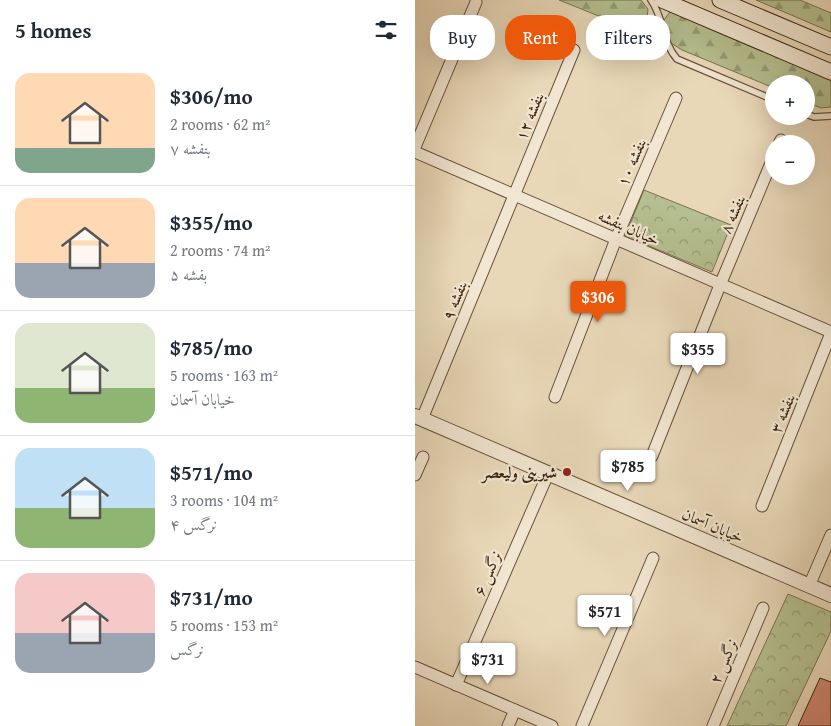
<!DOCTYPE html>
<meta charset="utf-8">
<style>
body{margin:0;font-family:"Gentium Book Plus",Amiri,serif;background:#f6f6f7;color:#1f2937;height:100vh;display:flex;flex-direction:column;font-size:19px;white-space:nowrap}
*{box-sizing:border-box;margin:0}
p{font-size:16px;color:#747a83}
.icon{flex:none;width:28px;height:28px;fill:none;stroke:currentColor;stroke-width:2;stroke-linecap:round;stroke-linejoin:round}
.map{position:relative;flex:1;overflow:hidden}
.drawer{display:flex;flex-direction:column;background:#fff;width:415px}
.drawer>*{flex:none}
.guide{position:absolute;left:15px;top:15px;width:325px;height:45px;display:flex;gap:10px}
.fabs{position:absolute;left:350px;top:75px;display:grid;gap:10px}
.fabs a{display:grid;place-items:center;width:50px;height:50px;border-radius:50%;background:#fff;box-shadow:0 5px 20px #0002;font-size:25px}
.price{position:absolute;translate:-50% -42px;padding:0 11px;border-radius:5px;background:#fff;color:#222;font-size:16px;line-height:32px;filter:drop-shadow(0 1px 2px #0008)}
.price::after{content:'';position:absolute;left:50%;top:30px;width:15px;height:11px;margin-left:-8px;background:inherit;clip-path:polygon(0 0,100% 0,50% 100%)}
.price.on{background:#ea580c;color:#fff}
ul{padding:0;list-style:none}
li{display:flex;align-items:center;gap:15px;height:125px;padding:0 15px}
li+li{border-top:1px solid #e0e1e3}
li span{display:grid;place-items:center;flex:none;width:140px;height:100px;border-radius:15px;color:#555}
li>.icon{margin-inline-start:auto}
span .icon{width:60px;height:60px;fill:#fffc;stroke-width:1}
li b{font-size:21px}
h2{display:flex;justify-content:space-between;align-items:center;height:60px;padding:0 15px;font-size:21px}
.chip{padding:0 18px;border-radius:20px;background:#fff;box-shadow:0 5px 20px #0002;font-size:18px;line-height:45px}
.chip.on{background:#ea580c;color:#fff}
main{display:flex;flex:1;min-height:0}
.map>svg:first-child{display:block}
</style>
<main>
<section class="drawer">
<h2>5 homes<svg class="icon" aria-label="filters" viewBox="0 0 24 24"><path d="M4 7h16M4 17h16"/><circle cx="9" cy="7" r="2"/><circle cx="15" cy="17" r="2"/></svg></h2>
<ul>
<li><span style="background:linear-gradient(#ffd9b3 75%,#7fa58c 0)"><svg class="icon" aria-label="home" viewBox="0 0 24 24"><path d="M3 11l9-7 9 7M6 9v11h12V9"/></svg></span><div><b>$306/mo</b><p>2 rooms · 62 m²</p><p>بنفشه ۷</p></div></li>
<li><span style="background:linear-gradient(#ffd9b3 65%,#9aa5b1 0)"><svg class="icon" aria-label="home" viewBox="0 0 24 24"><path d="M3 11l9-7 9 7M6 9v11h12V9"/></svg></span><div><b>$355/mo</b><p>2 rooms · 74 m²</p><p>بفشه ۵</p></div></li>
<li><span style="background:linear-gradient(#dfe7d0 65%,#8fb573 0)"><svg class="icon" aria-label="home" viewBox="0 0 24 24"><path d="M3 11l9-7 9 7M6 9v11h12V9"/></svg></span><div><b>$785/mo</b><p>5 rooms · 163 m²</p><p>خیابان آسمان</p></div></li>
<li><span style="background:linear-gradient(#bfe0f5 60%,#8fb573 0)"><svg class="icon" aria-label="home" viewBox="0 0 24 24"><path d="M3 11l9-7 9 7M6 9v11h12V9"/></svg></span><div><b>$571/mo</b><p>3 rooms · 104 m²</p><p>نرگس ۴</p></div></li>
<li><span style="background:linear-gradient(#f6c9c9 60%,#9aa5b1 0)"><svg class="icon" aria-label="home" viewBox="0 0 24 24"><path d="M3 11l9-7 9 7M6 9v11h12V9"/></svg></span><div><b>$731/mo</b><p>5 rooms · 153 m²</p><p>نرگس</p></div></li>
</ul>
</section>
<div class="map">
<svg width="416" height="726" viewBox="0 0 416 726">
<defs>
<pattern id="forest-firs" width="22" height="20" patternUnits="userSpaceOnUse" patternTransform="scale(1.25)"><rect width="22" height="20" fill="#b5bf8f"/><path d="M5 1l3.5 6h-7zM16 11l3.5 6h-7z" fill="#949b73"/></pattern>
<pattern id="park-crowns" width="20" height="18" patternUnits="userSpaceOnUse" patternTransform="scale(1.25)"><rect width="20" height="18" fill="#b5bf8f"/><path d="M2 6a3 3 0 1 1 6 0M12 15a3 3 0 1 1 6 0" fill="none" stroke="#949b73"/></pattern>
</defs>
<rect width="100%" height="100%" fill="#e9d8b8"/>
<filter id="stains"><feTurbulence type="fractalNoise" baseFrequency=".004" numOctaves="4"/><feColorMatrix values="0 0 0 0 .2 0 0 0 0 .09 0 0 0 0 .02 0 0 0 .5 -.17"/></filter>
<radialGradient id="worn" r=".72"><stop offset=".6" stop-color="#630" stop-opacity="0"/><stop offset="1" stop-color="#630" stop-opacity=".3"/></radialGradient>
<!-- forest -->
<g fill="url(#forest-firs)" stroke="#787250">
<path d="M 144,0 L 226,0 L 233,9 L 232,19 L 223,27 L 211,27 Z"/>
<path d="M 341,0 L 385,0 L 416,13 L 416,32 Z"/>
<path d="M 255,12 L 264,14 L 416,81 L 416,107 L 406,108 L 391,102 L 391,84 L 359,84 L 359,88 L 267,50 L 253,41 L 248,21 Z"/>
</g>
<!-- park -->
<g fill="url(#park-crowns)" stroke="#787250">
<path d="M 229,190 L 316,225 L 297,272 L 210,236 Z"/>
<path d="M 373,594 L 416,612 L 416,631 L 371,726 L 312,726 Z"/>
</g>
<!-- building -->
<path fill="#cf8770" stroke="#3c2411" d="M 405,678 L 416,682 L 416,726 L 383,726 Z"/>
<g fill="none" stroke-linecap="round" stroke-linejoin="round">
<!-- service casing -->
<g stroke="#67513b" stroke-width="8">
<g id="service">
<path d="M 236,0 C 249,18 247,42 262,59 L 359,100"/>
<path d="M 391,114 L 399,117 L 416,116"/>
</g>
</g>
<!-- minor casing -->
<g stroke="#67513b" stroke-width="13">
<g id="minor">
<path d="M 364,144 L 366,140"/>
<path d="M 0,147 L 61,2"/>
<path d="M 0,152 L 416,332"/>
<path d="M 140,397 L 201,239 L 261,98"/>
<path d="M 7,419 L 159,50"/>
<path d="M 237,456 L 305,285 L 359,156"/>
<path d="M 0,475 L 8,457"/>
<path d="M 347,506 L 416,333"/>
<path d="M 394,586 L 416,535"/>
<path d="M 0,667 L 137,726"/>
<path d="M 41,685 L 133,474"/>
<path d="M 93,726 L 100,710"/>
<path d="M 167,726 L 238,558"/>
<path d="M 298,726 L 348,608"/>
</g>
</g>
<!-- tertiary casing -->
<g stroke="#67513b" stroke-width="16">
<path id="tertiary" d="M 0,416 L 416,595"/>
</g>
<!-- secondary casing -->
<g stroke="#3c2411" stroke-width="17">
<g id="secondary">
<path d="M 247,0 L 416,72"/>
<path d="M 305,0 L 416,47"/>
</g>
</g>
<!-- service -->
<use href="#service" stroke="#f1e6d1" stroke-width="5.5"/>
<!-- minor -->
<use href="#minor" stroke="#f1e6d1" stroke-width="11"/>
<!-- tertiary -->
<use href="#tertiary" stroke="#f1e6d1" stroke-width="14"/>
<!-- secondary -->
<use href="#secondary" stroke="#f1e6d1" stroke-width="15"/>
</g>
<!-- markers -->
<circle fill="#8f2418" stroke="#f1e6d1" stroke-width="2" cx="152" cy="472" r="5"/>
<g text-anchor="middle" dominant-baseline="central" stroke-width="4.5" stroke-linejoin="round" paint-order="stroke">
<!-- street labels -->
<g font-size="16" fill="#3c2411" stroke="#f1e6d1">
<text transform="translate(114 116) rotate(-68)">بنفشه ۱۲</text>
<text transform="translate(216 162) rotate(-67)">بنفشه ۱۰</text>
<text transform="translate(317 214) rotate(-67)">بنفشه ۸</text>
<text transform="translate(214 227) rotate(24)">خیابان بنفشه</text>
<text transform="translate(39 300) rotate(-68)">بنفشه ۹</text>
<text transform="translate(367 413) rotate(-68)">بنفشه ۳</text>
<text transform="translate(298 525) rotate(23)">خیابان آسمان</text>
<text transform="translate(72 573) rotate(-67)">نرگس ۶</text>
<text transform="translate(308 661) rotate(-67)">نرگس ۲</text>
</g>
<!-- poi labels -->
<g font-size="16" font-weight="bold" fill="#3c2411" stroke="#f1e6d1" text-anchor="end">
<text x="142" y="472">شیرینی ولیعصر</text>
</g>
</g>
<rect width="100%" height="100%" filter="url(#stains)"/>
<rect width="100%" height="100%" fill="url(#worn)"/>
</svg>
<div class="fabs">
<a>+</a>
<a>−</a>
</div>
<b class="price on" style="left:183px;top:323px">$306</b>
<b class="price" style="left:283px;top:375px">$355</b>
<b class="price" style="left:213px;top:492px">$785</b>
<b class="price" style="left:190px;top:637px">$571</b>
<b class="price" style="left:73px;top:685px">$731</b>
<div class="guide">
<a class="chip">Buy</a>
<a class="chip on">Rent</a>
<a class="chip">Filters</a>
</div>
</div>
</main>
